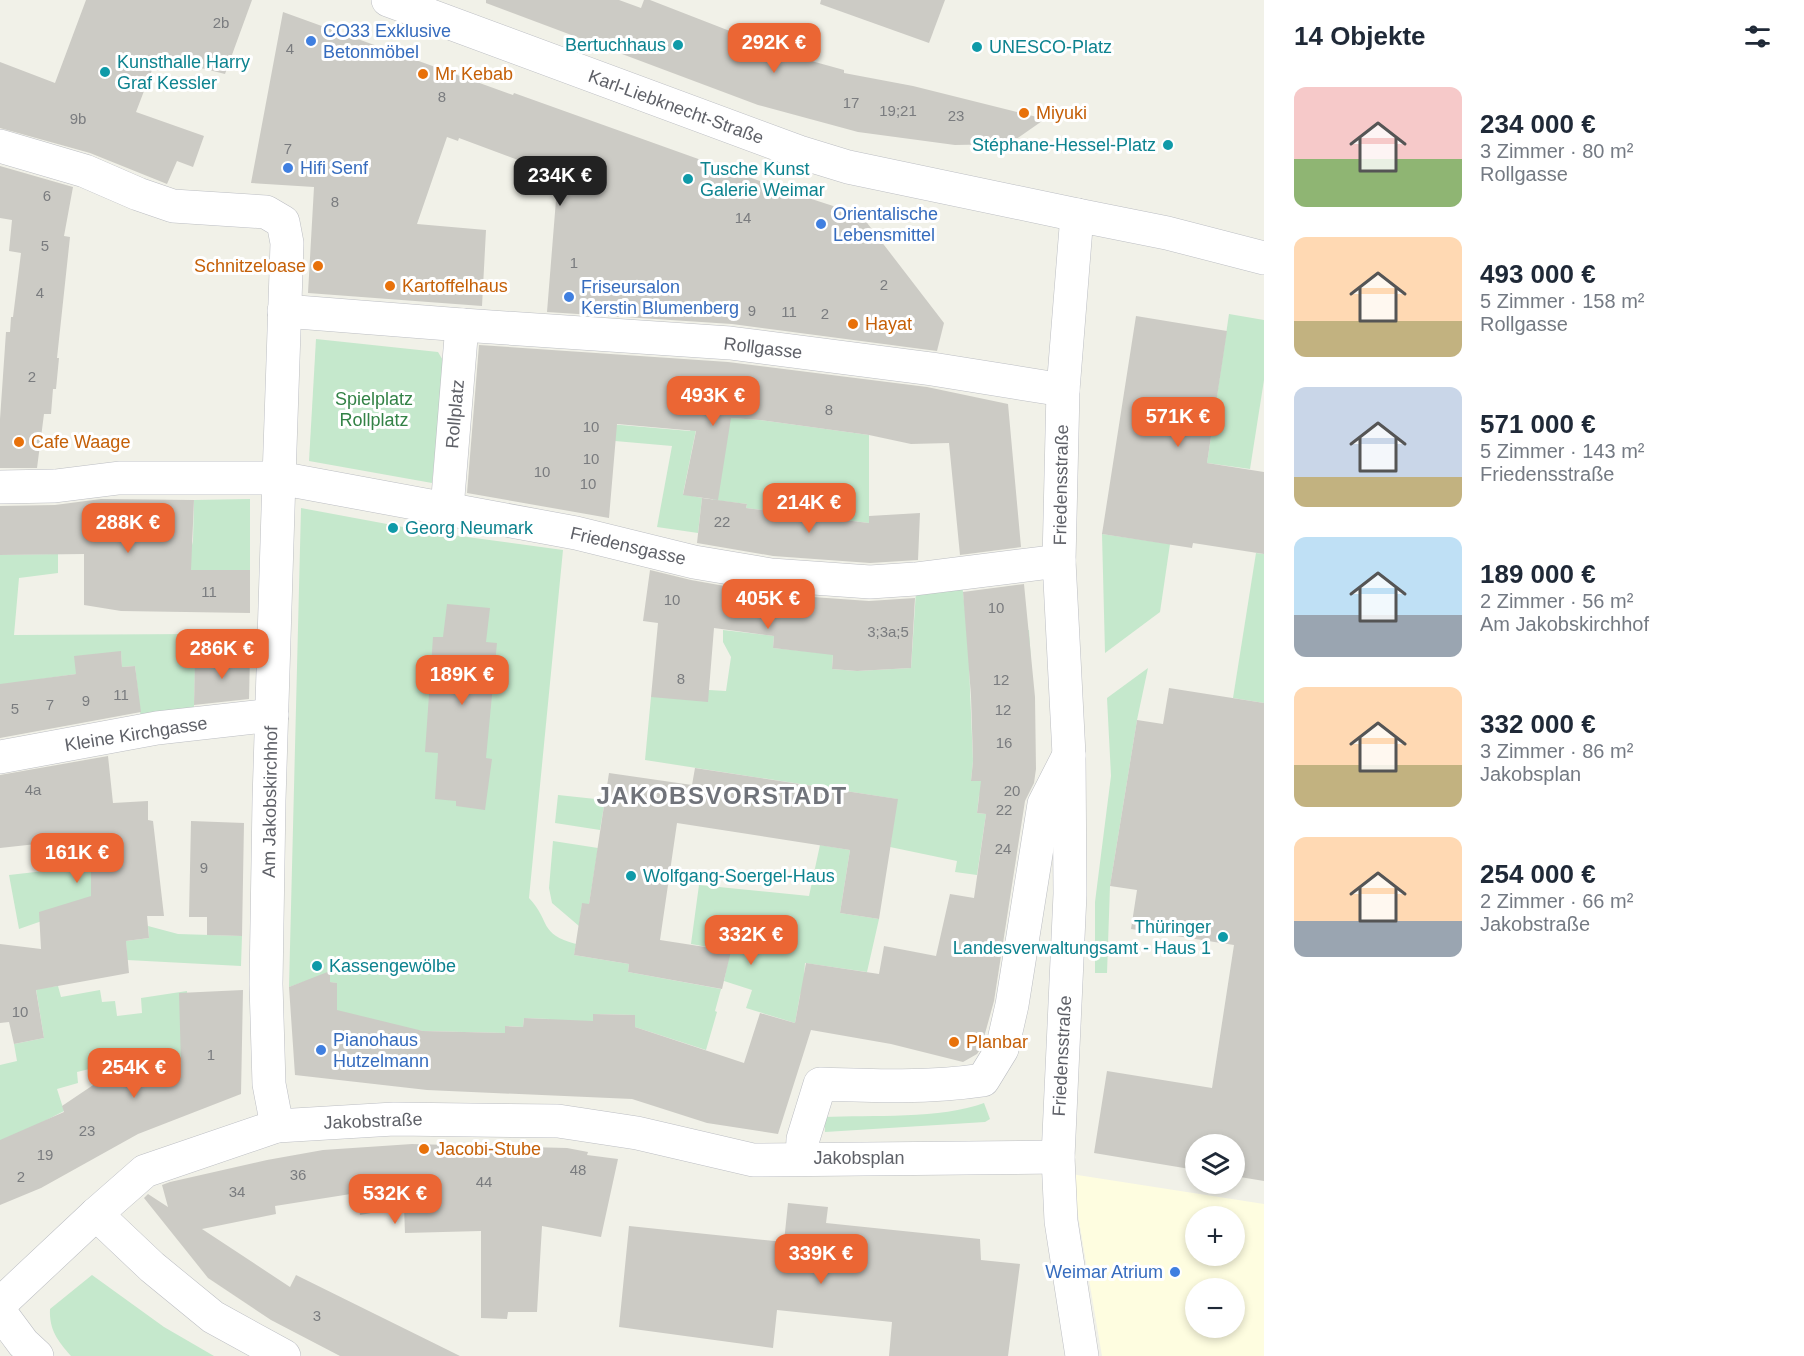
<!DOCTYPE html>
<html lang="de">
<meta charset="utf-8">
<style>
body{margin:0;font-family:Helvetica,sans-serif;background:#f6f6f7;color:#1f2937;height:100vh;display:flex;flex-direction:column;font-size:22px;white-space:nowrap}
*{box-sizing:border-box;margin:0}
p{font-size:20px;color:#747a83}
.icon{flex:none;width:33px;height:33px;fill:none;stroke:currentColor;stroke-width:2;stroke-linecap:round;stroke-linejoin:round}
.map{position:relative;flex:1;overflow:hidden}
.details{display:flex;flex-direction:column;background:#fff;width:540px}
.details>*{flex:none}
.tools{position:absolute;left:1185px;top:1134px;display:grid;gap:12px}
.tools a{display:grid;place-items:center;width:60px;height:60px;border-radius:50%;background:#fff;box-shadow:0 3px 9px #0003;font-size:30px}
.price{position:absolute;translate:-50% -51px;padding:0 14px;border-radius:12px;background:#eb6634;color:#fff;font-size:20px;line-height:39px;filter:drop-shadow(0 2px 3px #0008)}
.price::after{content:'';position:absolute;left:50%;top:36px;width:18px;height:14px;margin-left:-9px;background:inherit;clip-path:polygon(0 0,100% 0,50% 100%)}
.price.on{background:#222;color:#fff}
ul{padding:0;list-style:none}
li{display:flex;align-items:center;gap:18px;height:150px;padding:0 30px}
li span{display:grid;place-items:center;flex:none;width:168px;height:120px;border-radius:12px;color:#555}
li>.icon{margin-inline-start:auto}
span .icon{width:72px;height:72px;fill:#fffc;stroke-width:1}
li b{font-size:26px}
h2{display:flex;justify-content:space-between;align-items:center;height:72px;padding:0 30px;font-size:26px}
main{display:flex;flex:1;min-height:0}
.map>svg:first-child{display:block}
</style>
<main>
<div class="map">
<svg width="1264" height="1356" viewBox="0 0 1264 1356">
<rect width="100%" height="100%" fill="#f1f1e8"/>
<!-- commercial -->
<path fill="#fefde0" fill-rule="evenodd" d="M 1071,1174 L 1264,1204 L 1264,1356 L 1102,1356 ZM 1196,1216 L 1234,1216 L 1234,1256 L 1196,1256 ZM 1196,1288 L 1234,1288 L 1234,1328 L 1196,1328 Z"/>
<!-- green -->
<g fill="#c5e8cc">
<path d="M 1229,314 L 1264,320 L 1264,380 L 1250,469 L 1207,463 Z"/>
<path d="M 316,339 L 438,352 L 444,362 L 432,483 L 309,461 Z"/>
<path d="M 699,415 L 683,494 L 702,498 L 698,533 L 657,527 L 672,446 L 615,441 L 609,424 L 690,431 Z"/>
<path d="M 717,417 L 760,420 L 869,435 L 869,523 L 746,508 L 747,504 L 713,500 L 717,469 Z"/>
<path d="M 250,499 L 250,570 L 186,570 L 193,541 L 194,500 Z"/>
<path d="M 301,508 L 430,532 L 563,550 L 529,898 C 551,921 538,934 576,944 L 574,955 L 629,964 L 628,972 L 721,989 L 715,1011 L 717,1012 L 706,1050 L 635,1027 L 635,1015 L 594,1014 L 593,1030 L 549,1029 L 549,1019 L 524,1018 L 523,1027 L 506,1026 L 505,1033 L 423,1031 L 336,1016 L 337,983 L 309,980 L 289,987 Z"/>
<path d="M 1102,534 L 1170,544 L 1160,612 L 1105,653 Z"/>
<path d="M 1256,553 L 1264,554 L 1264,703 L 1233,698 Z"/>
<path d="M 58,554 L 58,573 L 19,578 L 14,635 L 196,634 L 194,706 L 192,714 L 141,720 L 135,666 L 122,667 L 121,652 L 76,674 L 0,685 L 0,555 Z"/>
<path d="M 962,584 L 968,635 L 1029,630 L 1031,661 L 969,665 L 973,761 L 971,781 L 992,781 L 979,796 L 977,813 L 986,814 L 977,875 L 955,872 L 957,861 L 890,847 L 897,799 L 645,760 L 651,697 L 709,690 L 726,691 L 731,657 L 723,642 L 723,630 L 774,636 L 773,648 L 833,654 L 832,669 L 857,671 L 911,668 L 916,591 Z"/>
<path d="M 1148,668 L 1137,720 L 1110,886 L 1107,973 L 1095,973 L 1095,902 L 1111,776 L 1107,698 Z"/>
<path d="M 558,795 L 605,800 L 600,830 L 555,823 Z"/>
<path d="M 116,835 L 91,885 L 91,896 L 77,916 L 39,922 L 19,929 L 9,875 L 62,869 L 92,869 L 89,838 Z"/>
<path d="M 553,841 L 598,848 L 589,904 L 582,904 L 579,926 L 552,903 L 549,888 Z"/>
<path d="M 820,845 L 850,850 L 840,913 L 879,919 L 867,972 L 805,963 L 804,976 L 810,977 L 800,995 L 795,1023 L 746,1008 L 752,990 L 724,981 L 730,951 L 691,944 L 699,885 L 809,896 Z"/>
<path d="M 148,926 L 178,934 L 242,936 L 241,966 L 127,960 L 126,941 L 149,938 Z"/>
<path d="M 58,986 L 61,997 L 100,990 L 102,1002 L 115,1001 L 117,1016 L 142,1013 L 141,998 L 187,991 L 186,1022 L 181,1047 L 181,1062 L 190,1066 L 173,1066 L 124,1079 L 118,1062 L 77,1072 L 78,1083 L 57,1089 L 64,1111 L 0,1144 L 0,1065 L 17,1061 L 14,1044 L 44,1038 L 36,989 Z"/>
<path d="M 984,1103 L 990,1119 L 985,1122 L 825,1132 L 824,1117 C 871,1115 942,1119 984,1103 Z"/>
<path d="M 92,1275 L 164,1327 L 214,1356 L 71,1356 C 58,1341 49,1330 50,1309 Z"/>
</g>
<!-- building -->
<g fill="#cccbc5">
<path d="M 86,0 L 252,0 L 225,74 L 157,57 L 136,112 L 204,136 L 193,167 L 177,161 L 167,184 L 90,153 L 0,128 L 0,62 L 55,83 Z"/>
<path d="M 486,0 L 619,0 L 641,8 L 644,0 L 650,0 L 797,57 L 844,70 L 844,73 L 913,86 L 1045,119 L 1009,144 L 955,145 L 858,132 L 758,105 L 486,3 Z"/>
<path d="M 821,0 L 945,0 L 929,43 L 820,4 Z"/>
<path d="M 283,12 L 513,95 L 514,93 L 793,193 L 861,215 L 944,323 L 937,351 L 732,324 L 547,312 L 558,175 L 459,138 L 458,141 L 447,137 L 417,224 L 486,230 L 482,306 L 308,293 L 314,187 L 251,183 Z"/>
<path d="M 0,166 L 73,187 L 64,236 L 70,237 L 57,358 L 59,358 L 56,389 L 53,389 L 51,414 L 44,414 L 37,468 L 0,468 L 0,419 L 6,332 L 10,332 L 11,317 L 13,317 L 21,253 L 9,251 L 12,220 L 0,218 Z"/>
<path d="M 1136,316 L 1227,331 L 1207,463 L 1264,472 L 1264,554 L 1193,543 L 1192,548 L 1102,534 Z"/>
<path d="M 479,345 L 728,362 L 927,387 L 1008,404 L 1021,547 L 960,555 L 949,443 L 911,444 L 869,435 L 760,420 L 731,418 L 718,500 L 683,495 L 696,431 L 617,424 L 609,518 L 467,493 Z"/>
<path d="M 702,498 L 747,504 L 746,508 L 869,523 L 869,516 L 920,513 L 918,560 L 870,563 L 773,556 L 697,543 Z"/>
<path d="M 101,499 L 194,500 L 191,570 L 250,570 L 250,613 L 121,611 L 84,605 L 84,554 L 0,555 L 0,506 L 55,505 Z"/>
<path d="M 650,570 L 691,580 L 770,594 L 869,601 L 915,598 L 911,668 L 857,671 L 832,669 L 833,655 L 773,648 L 774,636 L 714,628 L 708,702 L 651,697 L 658,623 L 643,621 Z"/>
<path d="M 1024,584 L 1035,697 L 1036,769 L 1034,783 L 1025,801 L 994,1001 L 981,1048 L 977,1054 L 963,1062 L 891,1044 L 811,1030 L 778,1134 L 707,1123 L 632,1099 L 427,1090 L 295,1075 L 289,987 L 330,971 L 330,982 L 337,983 L 337,1010 L 423,1031 L 505,1033 L 505,1026 L 523,1027 L 524,1018 L 593,1021 L 593,1014 L 635,1015 L 635,1027 L 744,1063 L 760,1013 L 795,1023 L 806,963 L 879,974 L 884,946 L 936,956 L 950,894 L 974,898 L 986,814 L 977,813 L 981,781 L 971,781 L 973,761 L 971,696 L 963,592 Z"/>
<path d="M 447,604 L 490,608 L 486,642 L 497,643 L 486,758 L 492,759 L 485,810 L 456,806 L 456,801 L 435,799 L 438,753 L 425,752 L 433,637 L 443,637 Z"/>
<path d="M 121,651 L 122,667 L 135,666 L 141,712 L 0,738 L 0,684 L 76,674 L 74,656 Z"/>
<path d="M 250,654 L 249,699 L 194,705 L 195,660 Z"/>
<path d="M 1169,688 L 1264,703 L 1264,1181 L 1234,1176 L 1234,1144 L 1196,1144 L 1196,1170 L 1094,1153 L 1107,1071 L 1212,1088 L 1234,945 L 1131,929 L 1137,890 L 1110,886 L 1137,720 L 1163,724 Z"/>
<path d="M 108,756 L 113,803 L 148,801 L 148,820 L 153,821 L 164,916 L 147,916 L 149,938 L 126,941 L 129,973 L 36,990 L 44,1038 L 14,1044 L 9,1022 L 0,1023 L 0,944 L 41,949 L 39,912 L 91,896 L 91,838 L 0,848 L 0,775 Z"/>
<path d="M 695,768 L 898,799 L 879,919 L 840,913 L 850,850 L 677,823 L 660,940 L 731,951 L 722,989 L 628,972 L 629,964 L 574,955 L 582,903 L 589,904 L 609,773 L 692,785 Z"/>
<path d="M 191,821 L 244,823 L 242,936 L 207,935 L 207,917 L 189,917 Z"/>
<path d="M 243,990 L 241,1094 L 138,1134 L 41,1188 L 0,1205 L 0,1140 L 64,1112 L 62,1106 L 120,1067 L 124,1079 L 181,1064 L 179,993 Z"/>
<path d="M 412,1144 L 567,1148 L 588,1152 L 587,1155 L 618,1159 L 601,1237 L 542,1226 L 537,1312 L 508,1312 L 507,1319 L 481,1318 L 481,1231 L 405,1233 L 404,1207 L 360,1215 L 357,1193 L 275,1206 L 276,1214 L 202,1229 L 290,1287 L 296,1275 L 460,1356 L 340,1356 L 271,1320 L 208,1278 L 144,1198 L 148,1194 L 168,1207 L 162,1185 L 170,1182 L 267,1160 L 323,1150 Z"/>
<path d="M 788,1203 L 828,1207 L 826,1223 L 980,1239 L 981,1260 L 1020,1264 L 1008,1356 L 889,1356 L 892,1322 L 777,1310 L 773,1348 L 619,1327 L 629,1226 L 784,1242 Z"/>
</g>
<g fill="none" stroke-linecap="round" stroke-linejoin="round">
<!-- minor casing -->
<g stroke="#bcbec3" stroke-width="34">
<g id="minor">
<path d="M 388,0 L 799,152 L 848,167 L 1077,215"/>
<path d="M 0,146 L 85,171 L 138,194 L 173,206 L 266,212 L 283,222 L 287,243 L 279,478 L 119,478 L 55,486 L 0,487"/>
<path d="M 284,311 L 462,325 L 730,343 L 932,369 L 1063,390"/>
<path d="M 447,509 L 462,325"/>
<path d="M 0,757 L 157,728 L 272,715"/>
<path d="M 277,1126 L 269,1084 L 266,984 L 269,800 L 279,478 L 576,533 L 694,562 L 771,575 L 870,582 L 915,579 L 1059,561"/>
<path d="M 802,1158 L 803,1139 L 820,1084 C 875,1086 929,1088 983,1080 L 1002,1049 L 1012,1005 L 1044,804 L 1069,755"/>
<path d="M 96,1214 L 152,1267 L 213,1317 L 284,1356"/>
<path d="M 0,1304 L 96,1214 L 145,1171 L 277,1126 L 394,1119 L 558,1121 L 637,1133 L 753,1160 L 1058,1157"/>
<path d="M 0,1312 L 23,1343 L 37,1356"/>
</g>
</g>
<!-- tertiary casing -->
<g stroke="#bcbec3" stroke-width="34">
<path id="tertiary" d="M 1082,1356 L 1061,1221 L 1058,1157 L 1070,894 L 1069,755 L 1059,561 L 1063,390 L 1077,215 L 1167,233 L 1264,258"/>
</g>
<!-- minor -->
<use href="#minor" stroke="#fff" stroke-width="33"/>
<!-- tertiary -->
<use href="#tertiary" stroke="#fff" stroke-width="33"/>
</g>
<!-- markers -->
<g fill="#3f7fe0" stroke="#fff" stroke-width="2">
<circle cx="311" cy="41" r="6"/>
<circle cx="288" cy="168" r="6"/>
<circle cx="821" cy="224" r="6"/>
<circle cx="569" cy="297" r="6"/>
<circle cx="321" cy="1050" r="6"/>
<circle cx="1175" cy="1272" r="6"/>
</g>
<g fill="#0f9aa8" stroke="#fff" stroke-width="2">
<circle cx="678" cy="45" r="6"/>
<circle cx="977" cy="47" r="6"/>
<circle cx="105" cy="72" r="6"/>
<circle cx="1168" cy="145" r="6"/>
<circle cx="688" cy="179" r="6"/>
<circle cx="393" cy="528" r="6"/>
<circle cx="631" cy="876" r="6"/>
<circle cx="1223" cy="937" r="6"/>
<circle cx="317" cy="966" r="6"/>
</g>
<g fill="#e8710a" stroke="#fff" stroke-width="2">
<circle cx="423" cy="74" r="6"/>
<circle cx="1024" cy="113" r="6"/>
<circle cx="318" cy="266" r="6"/>
<circle cx="390" cy="286" r="6"/>
<circle cx="853" cy="324" r="6"/>
<circle cx="19" cy="442" r="6"/>
<circle cx="954" cy="1042" r="6"/>
<circle cx="424" cy="1149" r="6"/>
</g>
<g text-anchor="middle" dominant-baseline="central" stroke-width="6" stroke-linejoin="round" paint-order="stroke">
<!-- number labels -->
<g font-size="15" fill="#7a7c7f">
<text x="221" y="22">2b</text>
<text x="290" y="48">4</text>
<text x="442" y="96">8</text>
<text x="851" y="102">17</text>
<text x="898" y="110">19;21</text>
<text x="956" y="115">23</text>
<text x="78" y="118">9b</text>
<text x="288" y="148">7</text>
<text x="47" y="195">6</text>
<text x="335" y="201">8</text>
<text x="743" y="217">14</text>
<text x="45" y="245">5</text>
<text x="574" y="262">1</text>
<text x="884" y="284">2</text>
<text x="40" y="292">4</text>
<text x="752" y="310">9</text>
<text x="789" y="311">11</text>
<text x="825" y="313">2</text>
<text x="32" y="376">2</text>
<text x="829" y="409">8</text>
<text x="591" y="426">10</text>
<text x="591" y="458">10</text>
<text x="542" y="471">10</text>
<text x="588" y="483">10</text>
<text x="722" y="521">22</text>
<text x="209" y="591">11</text>
<text x="672" y="599">10</text>
<text x="996" y="607">10</text>
<text x="888" y="631">3;3a;5</text>
<text x="681" y="678">8</text>
<text x="1001" y="679">12</text>
<text x="121" y="694">11</text>
<text x="86" y="700">9</text>
<text x="50" y="704">7</text>
<text x="15" y="708">5</text>
<text x="1003" y="709">12</text>
<text x="1004" y="742">16</text>
<text x="33" y="789">4a</text>
<text x="1012" y="790">20</text>
<text x="1004" y="809">22</text>
<text x="1003" y="848">24</text>
<text x="204" y="867">9</text>
<text x="20" y="1011">10</text>
<text x="211" y="1054">1</text>
<text x="87" y="1130">23</text>
<text x="45" y="1154">19</text>
<text x="578" y="1169">48</text>
<text x="298" y="1174">36</text>
<text x="21" y="1176">2</text>
<text x="484" y="1181">44</text>
<text x="237" y="1191">34</text>
<text x="317" y="1315">3</text>
</g>
<!-- shop labels -->
<g font-size="18" fill="#366cbe" stroke="#fff" text-anchor="start">
<text x="323" y="31">CO33 Exklusive<tspan x="323" dy="21">Betonmöbel</tspan></text>
<text x="300" y="168">Hifi Senf</text>
<text x="833" y="214">Orientalische<tspan x="833" dy="21">Lebensmittel</tspan></text>
<text x="581" y="287">Friseursalon<tspan x="581" dy="21">Kerstin Blumenberg</tspan></text>
<text x="333" y="1040">Pianohaus<tspan x="333" dy="21">Hutzelmann</tspan></text>
<text x="1163" y="1272" text-anchor="end">Weimar Atrium</text>
</g>
<!-- culture labels -->
<g font-size="18" fill="#0d838f" stroke="#fff" text-anchor="start">
<text x="666" y="45" text-anchor="end">Bertuchhaus</text>
<text x="989" y="47">UNESCO-Platz</text>
<text x="117" y="62">Kunsthalle Harry<tspan x="117" dy="21">Graf Kessler</tspan></text>
<text x="1156" y="145" text-anchor="end">Stéphane-Hessel-Platz</text>
<text x="700" y="169">Tusche Kunst<tspan x="700" dy="21">Galerie Weimar</tspan></text>
<text x="405" y="528">Georg Neumark</text>
<text x="643" y="876">Wolfgang-Soergel-Haus</text>
<text x="1211" y="927" text-anchor="end">Thüringer<tspan x="1211" dy="21">Landesverwaltungsamt - Haus 1</tspan></text>
<text x="329" y="966">Kassengewölbe</text>
</g>
<!-- food labels -->
<g font-size="18" fill="#c56008" stroke="#fff" text-anchor="start">
<text x="435" y="74">Mr Kebab</text>
<text x="1036" y="113">Miyuki</text>
<text x="306" y="266" text-anchor="end">Schnitzeloase</text>
<text x="402" y="286">Kartoffelhaus</text>
<text x="865" y="324">Hayat</text>
<text x="31" y="442">Cafe Waage</text>
<text x="966" y="1042">Planbar</text>
<text x="436" y="1149">Jacobi-Stube</text>
</g>
<!-- street labels -->
<g font-size="18" fill="#5f6168" stroke="#fff">
<text transform="translate(676 107) rotate(20)">Karl-Liebknecht-Straße</text>
<text transform="translate(763 348) rotate(7)">Rollgasse</text>
<text transform="translate(455 414) rotate(-85)">Rollplatz</text>
<text transform="translate(1061 485) rotate(-89)">Friedensstraße</text>
<text transform="translate(628 546) rotate(13)">Friedensgasse</text>
<text transform="translate(136 734) rotate(-9)">Kleine Kirchgasse</text>
<text transform="translate(270 802) rotate(-89)">Am Jakobskirchhof</text>
<text transform="translate(1062 1056) rotate(-87)">Friedensstraße</text>
<text transform="translate(373 1121) rotate(-2)">Jakobstraße</text>
<text x="859" y="1158">Jakobsplan</text>
</g>
<!-- park labels -->
<g font-size="18" fill="#338246" stroke="#fff">
<text x="374" y="399">Spielplatz<tspan x="374" dy="21">Rollplatz</tspan></text>
</g>
<!-- district labels -->
<g font-size="24" font-weight="bold" letter-spacing="1.5" fill="#70737a" stroke="#fff">
<text x="722" y="795">JAKOBSVORSTADT</text>
</g>
</g>
</svg>
<div class="tools">
<a><svg class="icon" aria-label="layers" viewBox="0 0 24 24"><path d="M12 4l9 5-9 5-9-5zM3 14l9 5 9-5"/></svg></a>
<a>+</a>
<a>−</a>
</div>
<b class="price" style="left:774px;top:74px">292K €</b>
<b class="price on" style="left:560px;top:207px">234K €</b>
<b class="price" style="left:713px;top:427px">493K €</b>
<b class="price" style="left:1178px;top:448px">571K €</b>
<b class="price" style="left:809px;top:534px">214K €</b>
<b class="price" style="left:128px;top:554px">288K €</b>
<b class="price" style="left:768px;top:630px">405K €</b>
<b class="price" style="left:222px;top:680px">286K €</b>
<b class="price" style="left:462px;top:706px">189K €</b>
<b class="price" style="left:77px;top:884px">161K €</b>
<b class="price" style="left:751px;top:966px">332K €</b>
<b class="price" style="left:134px;top:1099px">254K €</b>
<b class="price" style="left:395px;top:1225px">532K €</b>
<b class="price" style="left:821px;top:1285px">339K €</b>
</div>
<section class="details">
<h2>14 Objekte<svg class="icon" aria-label="filters" viewBox="0 0 24 24"><path d="M4 7h16M4 17h16"/><circle cx="9" cy="7" r="2"/><circle cx="15" cy="17" r="2"/></svg></h2>
<ul>
<li><span style="background:linear-gradient(#f6c9c9 60%,#8fb573 0)"><svg class="icon" aria-label="home" viewBox="0 0 24 24"><path d="M3 11l9-7 9 7M6 9v11h12V9"/></svg></span><div><b>234 000 €</b><p>3 Zimmer · 80 m²</p><p>Rollgasse</p></div></li>
<li><span style="background:linear-gradient(#ffd9b3 70%,#c2b280 0)"><svg class="icon" aria-label="home" viewBox="0 0 24 24"><path d="M3 11l9-7 9 7M6 9v11h12V9"/></svg></span><div><b>493 000 €</b><p>5 Zimmer · 158 m²</p><p>Rollgasse</p></div></li>
<li><span style="background:linear-gradient(#c9d6e8 75%,#c2b280 0)"><svg class="icon" aria-label="home" viewBox="0 0 24 24"><path d="M3 11l9-7 9 7M6 9v11h12V9"/></svg></span><div><b>571 000 €</b><p>5 Zimmer · 143 m²</p><p>Friedensstraße</p></div></li>
<li><span style="background:linear-gradient(#bfe0f5 65%,#9aa5b1 0)"><svg class="icon" aria-label="home" viewBox="0 0 24 24"><path d="M3 11l9-7 9 7M6 9v11h12V9"/></svg></span><div><b>189 000 €</b><p>2 Zimmer · 56 m²</p><p>Am Jakobskirchhof</p></div></li>
<li><span style="background:linear-gradient(#ffd9b3 65%,#c2b280 0)"><svg class="icon" aria-label="home" viewBox="0 0 24 24"><path d="M3 11l9-7 9 7M6 9v11h12V9"/></svg></span><div><b>332 000 €</b><p>3 Zimmer · 86 m²</p><p>Jakobsplan</p></div></li>
<li><span style="background:linear-gradient(#ffd9b3 70%,#9aa5b1 0)"><svg class="icon" aria-label="home" viewBox="0 0 24 24"><path d="M3 11l9-7 9 7M6 9v11h12V9"/></svg></span><div><b>254 000 €</b><p>2 Zimmer · 66 m²</p><p>Jakobstraße</p></div></li>
</ul>
</section>
</main>
